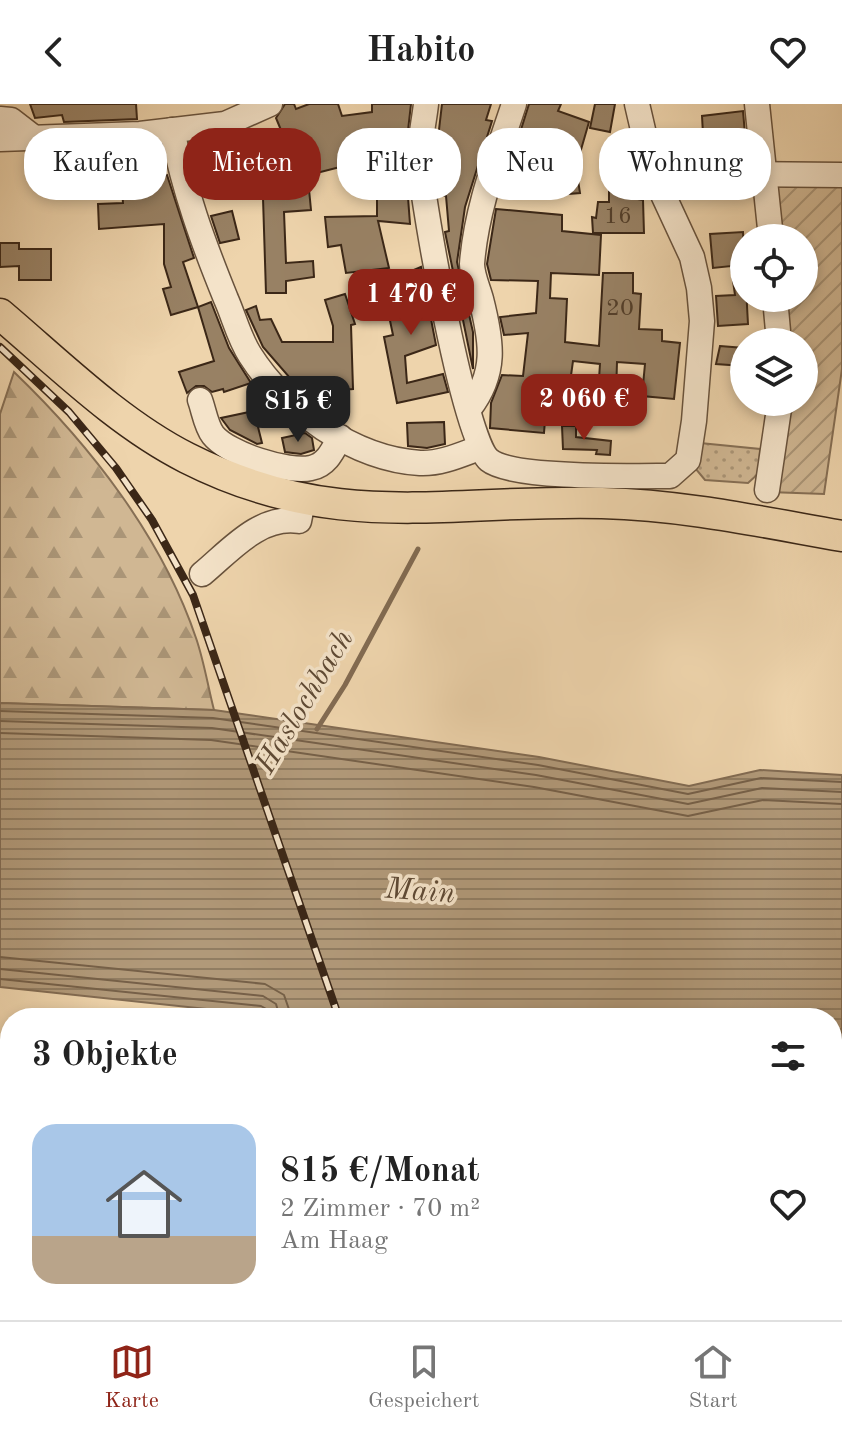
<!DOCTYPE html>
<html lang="de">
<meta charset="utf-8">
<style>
body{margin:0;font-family:"Old Standard TT",serif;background:#f6f6f6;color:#222;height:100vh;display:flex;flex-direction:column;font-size:30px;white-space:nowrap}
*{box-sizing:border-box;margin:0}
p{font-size:26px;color:#767676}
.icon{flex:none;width:44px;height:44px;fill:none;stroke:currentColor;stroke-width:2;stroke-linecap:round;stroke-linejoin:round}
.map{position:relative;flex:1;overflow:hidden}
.side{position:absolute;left:0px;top:904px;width:842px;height:312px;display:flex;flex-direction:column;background:#fff;border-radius:32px 32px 0 0;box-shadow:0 4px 12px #0003}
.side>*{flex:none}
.guide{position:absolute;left:24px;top:24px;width:794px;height:72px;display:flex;gap:16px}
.tools{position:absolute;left:730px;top:120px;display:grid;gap:16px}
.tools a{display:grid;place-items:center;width:88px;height:88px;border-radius:50%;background:#fff;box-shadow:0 4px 12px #0003;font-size:40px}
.price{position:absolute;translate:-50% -68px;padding:0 18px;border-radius:16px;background:#8f2418;color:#fff;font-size:26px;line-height:52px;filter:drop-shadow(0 2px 4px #0008)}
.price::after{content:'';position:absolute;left:50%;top:48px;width:24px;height:18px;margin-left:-12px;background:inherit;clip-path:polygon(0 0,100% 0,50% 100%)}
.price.current{background:#222;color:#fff}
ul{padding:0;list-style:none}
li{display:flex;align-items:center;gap:24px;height:200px;padding:0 32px}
li span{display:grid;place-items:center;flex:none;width:224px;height:160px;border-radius:24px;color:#555}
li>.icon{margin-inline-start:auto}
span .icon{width:96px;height:96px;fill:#fffc;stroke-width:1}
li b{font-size:34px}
h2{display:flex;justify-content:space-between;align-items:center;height:96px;padding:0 32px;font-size:34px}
.chip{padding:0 28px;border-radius:32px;background:#fff;box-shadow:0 4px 12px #0003;font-size:28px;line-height:72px}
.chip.current{background:#8f2418;color:#fff}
header{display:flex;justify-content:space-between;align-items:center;height:104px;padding:0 32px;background:#fff;font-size:36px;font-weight:700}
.menu{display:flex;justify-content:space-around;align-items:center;height:112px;border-top:2px solid #e0e0e0;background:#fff;font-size:22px;color:#767676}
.menu a{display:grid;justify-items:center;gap:4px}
.menu .current{color:#8f2418}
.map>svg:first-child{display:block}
</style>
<header><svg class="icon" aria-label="back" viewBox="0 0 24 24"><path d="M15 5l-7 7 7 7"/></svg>Habito<svg class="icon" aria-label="heart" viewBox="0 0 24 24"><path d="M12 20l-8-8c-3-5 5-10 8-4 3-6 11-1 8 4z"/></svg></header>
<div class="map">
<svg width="842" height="1216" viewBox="0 0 842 1216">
<defs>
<pattern id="grass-dots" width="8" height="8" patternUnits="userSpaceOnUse" patternTransform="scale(2)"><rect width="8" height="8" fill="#d0b793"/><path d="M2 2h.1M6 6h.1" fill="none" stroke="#aa9577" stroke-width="1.8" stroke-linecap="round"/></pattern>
<pattern id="forest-firs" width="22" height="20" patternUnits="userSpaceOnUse" patternTransform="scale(2)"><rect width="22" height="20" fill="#d0b793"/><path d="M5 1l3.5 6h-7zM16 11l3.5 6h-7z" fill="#aa9577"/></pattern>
<pattern id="garden-furrows" width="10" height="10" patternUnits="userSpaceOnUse" patternTransform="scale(2)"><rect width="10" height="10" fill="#d0b793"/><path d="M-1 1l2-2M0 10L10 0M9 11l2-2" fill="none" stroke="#aa9577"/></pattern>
<pattern id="water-rules" width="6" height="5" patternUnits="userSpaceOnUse" patternTransform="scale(2)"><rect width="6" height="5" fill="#b19979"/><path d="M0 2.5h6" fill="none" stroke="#917d62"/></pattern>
</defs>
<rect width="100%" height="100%" fill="#eed4ac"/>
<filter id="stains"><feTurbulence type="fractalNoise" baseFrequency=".0025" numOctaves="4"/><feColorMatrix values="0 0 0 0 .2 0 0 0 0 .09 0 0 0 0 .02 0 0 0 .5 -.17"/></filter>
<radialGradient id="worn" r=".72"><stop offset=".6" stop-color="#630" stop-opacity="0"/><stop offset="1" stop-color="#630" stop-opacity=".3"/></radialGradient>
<!-- grass -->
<path fill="url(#grass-dots)" stroke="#866f55" stroke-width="2" d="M 700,339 L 760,345 L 759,369 L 748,379 L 705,376 L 695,364 Z"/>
<!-- forest -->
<path fill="url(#forest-firs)" stroke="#866f55" stroke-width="2" d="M 14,268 C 90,341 162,433 196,534 C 204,557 208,583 214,606 L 0,599 L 0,310 Z"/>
<!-- garden -->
<path fill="url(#garden-furrows)" stroke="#866f55" stroke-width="2" d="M 842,75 L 842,265 L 824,390 L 769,388 L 770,298 L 804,298 L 804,238 L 771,238 L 771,194 L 804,194 L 804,134 L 772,134 L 773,77 Z"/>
<!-- water -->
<path fill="url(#water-rules)" stroke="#826b52" stroke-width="2" d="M 0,599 L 214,606 L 539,653 L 689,682 L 760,666 L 842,671 L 842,969 L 832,968 L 832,914 L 291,914 L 0,883 Z"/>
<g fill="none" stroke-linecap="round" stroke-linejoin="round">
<!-- shore -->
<g stroke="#766048" stroke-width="2">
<path d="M 0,607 L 213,614 L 538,661 L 688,690 L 761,674 L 842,678"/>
<path d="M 0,617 L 212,624 L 536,671 L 688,700 L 762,684 L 842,688"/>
<path d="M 0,629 L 211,636 L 534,683 L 688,712 L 763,696 L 842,700"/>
<path d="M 0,853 L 265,880 L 284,891 L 292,914"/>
<path d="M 0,865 L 263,892 L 276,900 L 280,914"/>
<path d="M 0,875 L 261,902 L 268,906 L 269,914"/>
</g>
<!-- stream -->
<path stroke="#826b52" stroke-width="5" d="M 317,625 L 345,581 L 418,445"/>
</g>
<!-- building -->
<g fill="#988164" stroke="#3b2717" stroke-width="2">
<path d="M 30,0 L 136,0 L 137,15 L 64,18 L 62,11 L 35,14 Z"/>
<path d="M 285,0 L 294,0 L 296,5 L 309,0 L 338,0 L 342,12 L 372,8 L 372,0 L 411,0 L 405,53 L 410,120 L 378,117 L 389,164 L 346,169 L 341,141 L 328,143 L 325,113 L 377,112 L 377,81 L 384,81 L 383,52 L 297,74 L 308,75 L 311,106 L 284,108 L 286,159 L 313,157 L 314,173 L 286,177 L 286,189 L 266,189 L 263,94 L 252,95 L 250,54 L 214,59 L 218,77 L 201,81 L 190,39 L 281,26 L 276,14 Z"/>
<path d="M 442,0 L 491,0 L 486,16 L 492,17 L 465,103 L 457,158 L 473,228 L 473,265 L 445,128 L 449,127 L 446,92 L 439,90 L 435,60 Z"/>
<path d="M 529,0 L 561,0 L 558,7 L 589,18 L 576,63 L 580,89 L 556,91 L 547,36 L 532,86 L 504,80 Z"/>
<path d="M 595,0 L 615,0 L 610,28 L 590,24 Z"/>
<path d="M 743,7 L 746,42 L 714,45 L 712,28 L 703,30 L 702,12 Z"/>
<path d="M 115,46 L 117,72 L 36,77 L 35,49 Z"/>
<path d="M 152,68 L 152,72 L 167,71 L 194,154 L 183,158 L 198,203 L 171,211 L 163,185 L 171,183 L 164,160 L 164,120 L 99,125 L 98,100 L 123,99 L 121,71 Z"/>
<path d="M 609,83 L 630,84 L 631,94 L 643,96 L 644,129 L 593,129 L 592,113 L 596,114 L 598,98 L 609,98 Z"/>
<path d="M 496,105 L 562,111 L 562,127 L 601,131 L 599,171 L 551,169 L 550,194 L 567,195 L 565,238 L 599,242 L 603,169 L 633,169 L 633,189 L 641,190 L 639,225 L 662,226 L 662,237 L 680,239 L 674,295 L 642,292 L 645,260 L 617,258 L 616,291 L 598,290 L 600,260 L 573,257 L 568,293 L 547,291 L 544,329 L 490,324 L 491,299 L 502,271 L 523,272 L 528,229 L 504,231 L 500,213 L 536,209 L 538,177 L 491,176 L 487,160 Z"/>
<path d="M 232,107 L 239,135 L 220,139 L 211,112 Z"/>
<path d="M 743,128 L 748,220 L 718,222 L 716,192 L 735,191 L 731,162 L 713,164 L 710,130 Z"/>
<path d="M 0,139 L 19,139 L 19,145 L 51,145 L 51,176 L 19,176 L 19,162 L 0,163 Z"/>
<path d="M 421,163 L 436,241 L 405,252 L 407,279 L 443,270 L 448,288 L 397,299 L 384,233 L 393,231 L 388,207 L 400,204 L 390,176 Z"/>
<path d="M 345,190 L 355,220 L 351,221 L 353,285 L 303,289 L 263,243 L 246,206 L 256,202 L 260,216 L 271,215 L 282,238 L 333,238 L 333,222 L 325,196 Z"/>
<path d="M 211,198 L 229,244 L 251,279 L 224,288 L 223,285 L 212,288 L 204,282 L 196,282 L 187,289 L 179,268 L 214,257 L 198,203 Z"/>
<path d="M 720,242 L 744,244 L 743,262 L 716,260 Z"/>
<path d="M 254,307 L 262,339 L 257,340 L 230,326 L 221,314 Z"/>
<path d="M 444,318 L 445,340 L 427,344 L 408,342 L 407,319 Z"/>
<path d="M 562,322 L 576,322 L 576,333 L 611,337 L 610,351 L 596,350 L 597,346 L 563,345 Z"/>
<path d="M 305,329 L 312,334 L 314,346 L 301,350 L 285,348 L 282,334 Z"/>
</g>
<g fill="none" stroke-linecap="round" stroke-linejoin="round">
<!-- minor casing -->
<g stroke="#68523c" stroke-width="27">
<g id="minor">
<path d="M 426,0 C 424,19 418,42 420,61 C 424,104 464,336 489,356 C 512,375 636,372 670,372 L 688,356 L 694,317 L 702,217 L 699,184 L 692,153 L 653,69 L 637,0"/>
<path d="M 757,0 L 771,134"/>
<path d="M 0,15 L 11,16 L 33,33"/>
<path d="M 172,26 C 185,89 202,136 226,195 C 234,213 239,234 250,251 C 285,306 354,355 420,359 C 440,360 460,351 479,344"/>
<path d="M 0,35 L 140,30 L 225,20 L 270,0"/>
<path d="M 653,69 L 842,71"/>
<path d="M 775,194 L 779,238"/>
<path d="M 200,296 C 204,307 206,322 213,331 C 228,350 288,369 311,364 C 327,361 333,346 340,333"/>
<path d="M 469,305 C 497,269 492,238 481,195 C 478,184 472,171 472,160 C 476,105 497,52 514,0"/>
<path d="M 767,386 L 780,298"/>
<path d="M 202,470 C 230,447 259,411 299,417 L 303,397"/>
<path d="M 0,1008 L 10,1008"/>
<path d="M 832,1027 L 842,1028"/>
<path d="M 468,1206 L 477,1216"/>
</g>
</g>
<!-- major casing -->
<g stroke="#3b2717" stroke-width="33">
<path id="major" d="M 0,210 C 59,260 118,319 187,354 C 337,430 447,395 602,399 C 684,401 762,418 842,432"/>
</g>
<!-- minor -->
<use href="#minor" stroke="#f4e3c9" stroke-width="24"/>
<!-- major -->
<use href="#major" stroke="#eed4ac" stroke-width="30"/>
<!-- rail casing -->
<g stroke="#3b2717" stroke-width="8">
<g id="rail">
<path d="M 0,243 L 69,308 L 116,364 L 152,416 L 193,491 L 339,914"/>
<path d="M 0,1029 L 10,1029"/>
<path d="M 361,1206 L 373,1216"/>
<path d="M 446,1206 L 452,1216"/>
</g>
</g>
<!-- rail -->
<use href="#rail" stroke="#f4e3c9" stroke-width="5" stroke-dasharray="15" stroke-linecap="butt"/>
</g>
<g text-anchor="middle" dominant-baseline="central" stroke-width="7" stroke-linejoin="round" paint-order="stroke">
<!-- number labels -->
<g font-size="24" fill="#523e2a">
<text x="618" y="113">16</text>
<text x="620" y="205">20</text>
</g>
<!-- water labels -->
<g font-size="30" font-style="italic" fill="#5e4934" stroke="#f4e3c9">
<text transform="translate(305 598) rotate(-59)">Haslochbach</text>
<text transform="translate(420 788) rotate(4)">Main</text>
</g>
</g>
<rect width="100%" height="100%" filter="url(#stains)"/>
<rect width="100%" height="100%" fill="url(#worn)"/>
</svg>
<div class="tools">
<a><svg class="icon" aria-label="locate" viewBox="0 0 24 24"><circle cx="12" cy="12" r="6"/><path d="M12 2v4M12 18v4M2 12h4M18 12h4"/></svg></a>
<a><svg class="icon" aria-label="layers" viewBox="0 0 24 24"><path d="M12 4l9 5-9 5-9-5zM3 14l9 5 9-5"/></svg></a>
</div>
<b class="price" style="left:411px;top:233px">1 470 €</b>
<b class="price" style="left:584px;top:338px">2 060 €</b>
<b class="price current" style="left:298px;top:340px">815 €</b>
<div class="guide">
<a class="chip">Kaufen</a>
<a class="chip current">Mieten</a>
<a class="chip">Filter</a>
<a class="chip">Neu</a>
<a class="chip">Wohnung</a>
</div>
<section class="side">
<h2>3 Objekte<svg class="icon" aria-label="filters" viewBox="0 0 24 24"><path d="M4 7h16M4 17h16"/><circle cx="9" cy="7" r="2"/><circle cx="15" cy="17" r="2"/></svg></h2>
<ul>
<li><span style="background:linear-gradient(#a9c7e8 70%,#b9a48a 0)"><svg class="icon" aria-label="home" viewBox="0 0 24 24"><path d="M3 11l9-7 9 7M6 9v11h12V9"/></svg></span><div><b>815 €/Monat</b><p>2 Zimmer · 70 m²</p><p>Am Haag</p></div><svg class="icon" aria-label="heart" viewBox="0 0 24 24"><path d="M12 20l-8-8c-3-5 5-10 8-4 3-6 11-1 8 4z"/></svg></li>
</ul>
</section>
</div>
<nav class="menu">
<a class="current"><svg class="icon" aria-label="map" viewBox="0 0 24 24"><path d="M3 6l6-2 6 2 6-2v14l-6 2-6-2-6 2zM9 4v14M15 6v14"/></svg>Karte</a>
<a><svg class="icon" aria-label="saved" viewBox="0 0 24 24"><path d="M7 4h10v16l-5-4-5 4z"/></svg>Gespeichert</a>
<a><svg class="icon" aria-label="home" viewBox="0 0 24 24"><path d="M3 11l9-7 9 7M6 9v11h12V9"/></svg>Start</a>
</nav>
